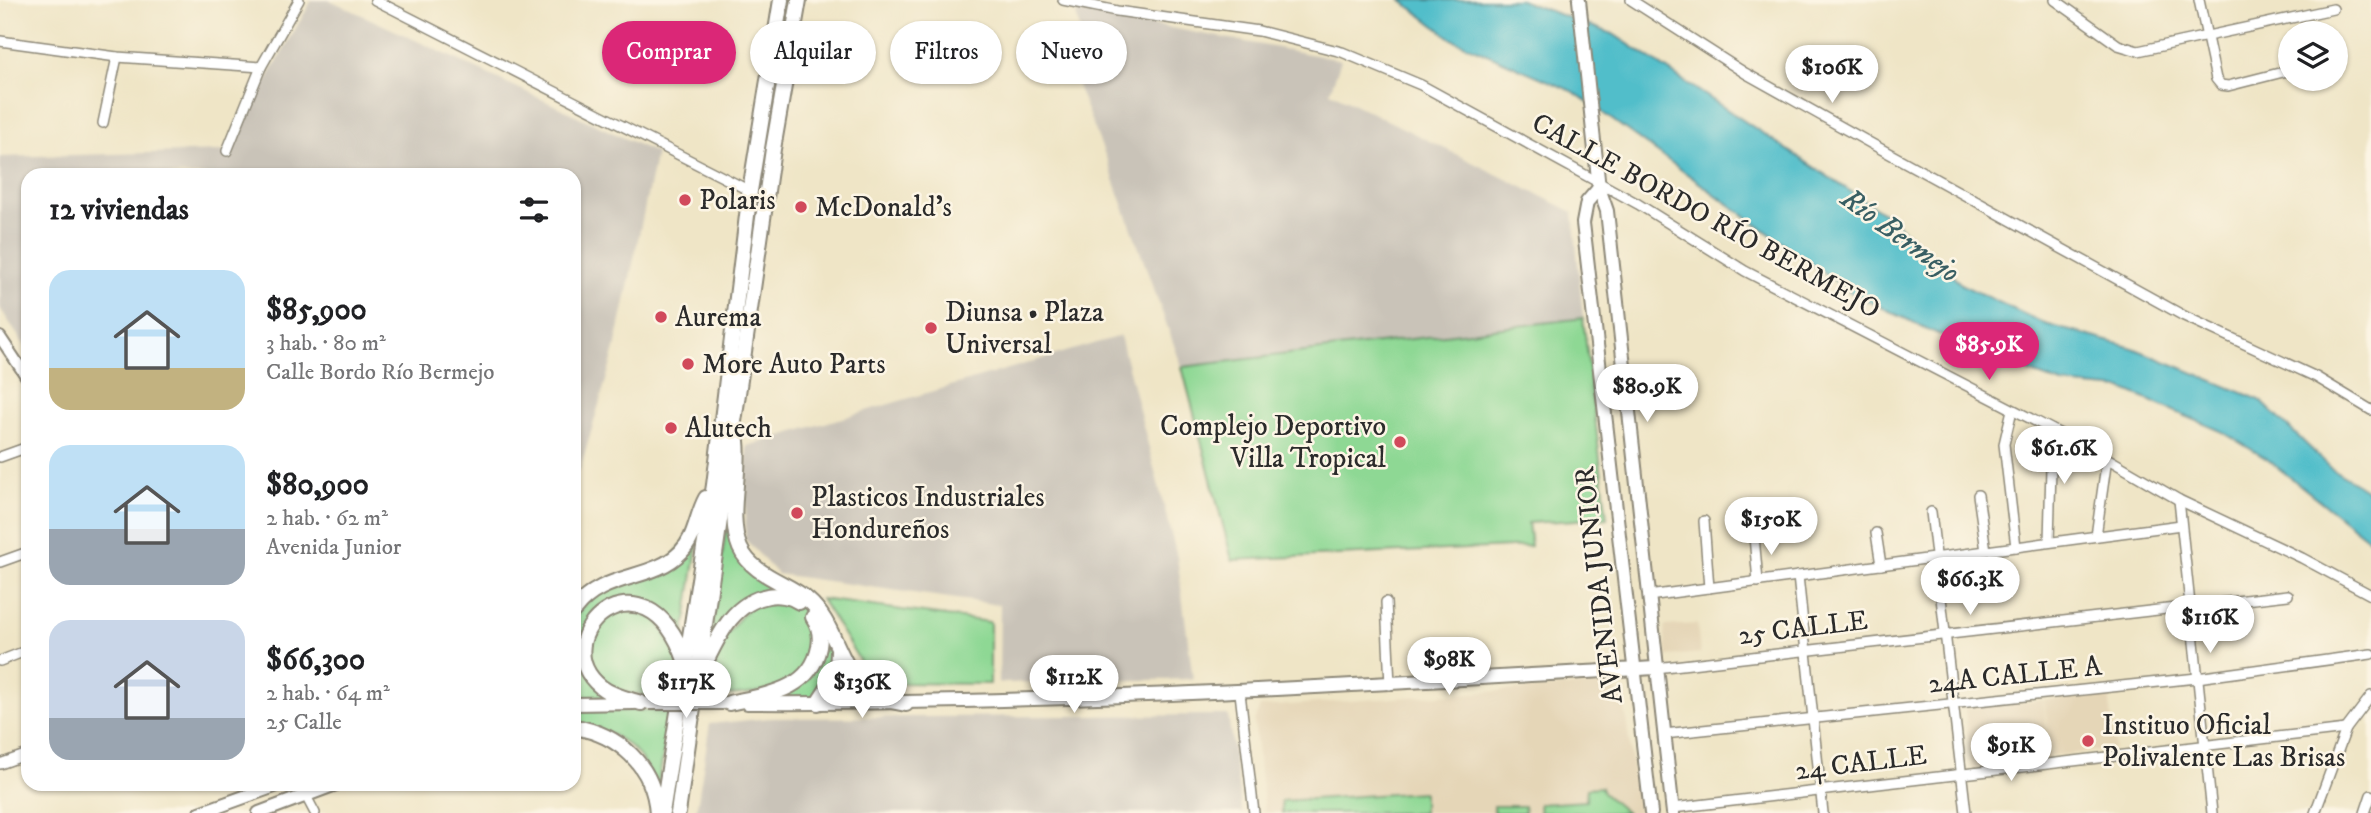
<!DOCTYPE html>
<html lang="es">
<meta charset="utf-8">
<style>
body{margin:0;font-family:"IM FELL DW Pica",serif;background:#f2f2f2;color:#202124;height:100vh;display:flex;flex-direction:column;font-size:26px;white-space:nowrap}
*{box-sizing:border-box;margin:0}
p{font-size:23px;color:#757577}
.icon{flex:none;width:38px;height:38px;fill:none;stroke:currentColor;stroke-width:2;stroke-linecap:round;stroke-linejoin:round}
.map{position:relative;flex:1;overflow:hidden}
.details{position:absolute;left:21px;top:168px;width:560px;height:623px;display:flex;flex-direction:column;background:#fff;border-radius:21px;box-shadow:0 2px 5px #0004}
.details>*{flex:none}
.banner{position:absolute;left:602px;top:21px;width:665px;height:63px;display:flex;gap:14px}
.tools{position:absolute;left:2278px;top:21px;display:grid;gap:14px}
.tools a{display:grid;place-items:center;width:70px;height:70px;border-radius:50%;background:#fff;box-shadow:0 2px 5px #0004;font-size:35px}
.price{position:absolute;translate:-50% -60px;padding:0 16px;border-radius:24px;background:#fff;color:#222;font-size:23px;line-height:46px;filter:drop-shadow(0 2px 4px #0008)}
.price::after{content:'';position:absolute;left:50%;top:42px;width:21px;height:16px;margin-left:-10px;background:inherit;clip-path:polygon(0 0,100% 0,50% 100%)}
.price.current{background:#db2777;color:#fff}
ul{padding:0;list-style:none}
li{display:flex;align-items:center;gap:21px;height:175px;padding:0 28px}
li span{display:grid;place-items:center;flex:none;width:196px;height:140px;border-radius:21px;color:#555}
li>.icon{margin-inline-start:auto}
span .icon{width:84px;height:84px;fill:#fffc;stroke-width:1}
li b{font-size:30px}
h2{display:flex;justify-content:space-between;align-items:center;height:84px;padding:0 28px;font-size:30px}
.pill{padding:0 24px;border-radius:32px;background:#fff;box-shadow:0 2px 5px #0004;font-size:24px;line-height:63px}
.pill.current{background:#db2777;color:#fff}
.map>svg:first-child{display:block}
</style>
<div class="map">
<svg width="2371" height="813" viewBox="0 0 2371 813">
<rect width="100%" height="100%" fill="#fcf5e5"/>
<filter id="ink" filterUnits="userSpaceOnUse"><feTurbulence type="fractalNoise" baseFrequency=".0143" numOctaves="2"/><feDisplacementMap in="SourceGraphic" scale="14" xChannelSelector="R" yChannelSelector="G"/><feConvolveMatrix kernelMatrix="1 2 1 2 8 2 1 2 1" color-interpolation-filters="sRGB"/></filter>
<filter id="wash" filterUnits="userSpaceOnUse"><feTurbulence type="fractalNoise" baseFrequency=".00686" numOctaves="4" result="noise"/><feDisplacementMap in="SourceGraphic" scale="28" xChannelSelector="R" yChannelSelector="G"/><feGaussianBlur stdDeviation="1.57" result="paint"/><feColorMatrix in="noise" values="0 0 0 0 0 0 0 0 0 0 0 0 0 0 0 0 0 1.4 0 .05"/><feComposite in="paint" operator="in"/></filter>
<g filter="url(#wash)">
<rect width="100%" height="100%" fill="#efe5c6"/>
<!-- built -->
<g fill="#e5d6b7">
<path d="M 1697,624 L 1700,653 L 1667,656 L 1664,626 Z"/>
<path d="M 1607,684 L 1623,696 L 1639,813 L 1265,813 L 1254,721 L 1260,707 Z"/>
<path d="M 2109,694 L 2115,749 L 2051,756 L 2044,700 Z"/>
<path d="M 2043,700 L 2050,760 L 1971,769 L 1965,708 Z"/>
</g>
<!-- industrial -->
<g fill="#c9c3b8">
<path d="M 312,0 L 330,0 L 656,153 L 615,349 L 580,470 L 574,473 L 574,175 L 28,175 L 28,351 L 0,308 L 0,157 L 226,151 Z"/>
<path d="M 1075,10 L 1341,60 L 1330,92 L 1573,212 L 1583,318 L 1182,367 L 1107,160 L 1058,38 L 1081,33 Z"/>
<path d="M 1120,336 L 1177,557 L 1193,679 L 999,683 L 1000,605 L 777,574 L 745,539 L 747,446 Z"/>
<path d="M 1228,715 L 1242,813 L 696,813 L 710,724 L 770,718 Z"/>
</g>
<!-- green -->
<g fill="#8ed894" stroke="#5c8260" stroke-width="2">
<path d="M 1583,318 L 1607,518 L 1528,523 L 1531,546 L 1232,560 L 1182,367 Z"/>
<path d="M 734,468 L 737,551 L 787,590 L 749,595 L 710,646 Z"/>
<path d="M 701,520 L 683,640 L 662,611 L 627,600 L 578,647 L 609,697 L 574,697 L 574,618 L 583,606 L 597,592 L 662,570 Z"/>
<path d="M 821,599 L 990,622 L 990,684 L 891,683 L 870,677 Z"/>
<path d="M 755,602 C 765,602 783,599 792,603 C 828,618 816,665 789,682 C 766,695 729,696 704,695 C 710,658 727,628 755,602 Z"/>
<path d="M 623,610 L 656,618 L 680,659 L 673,696 C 645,696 595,697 589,659 C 588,651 590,640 590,631 L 601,620 Z"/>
<path d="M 822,624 C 837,658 838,665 818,698 L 772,697 L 808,679 Z"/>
<path d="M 842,663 L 871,698 L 829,697 Z"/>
<path d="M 671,710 L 657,790 C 641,745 618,733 574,722 L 574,711 Z"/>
<path d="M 1601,787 L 1603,793 L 1627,813 L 1540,813 L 1539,804 L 1586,801 L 1587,788 Z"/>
<path d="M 1423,792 L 1423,813 L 1282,813 L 1281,801 Z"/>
<path d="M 1494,806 L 1524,806 L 1525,813 L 1494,813 Z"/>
</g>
<!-- water -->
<path fill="#51beca" stroke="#3e747a" stroke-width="2" d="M 1401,0 L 1520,0 L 1613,34 L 1892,219 L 1962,285 L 2045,324 L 2133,348 L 2260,400 L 2332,469 L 2371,493 L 2371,541 L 2267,459 L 2221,431 L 2122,389 L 2062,384 L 1974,351 L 1853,294 L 1574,92 L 1452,39 Z"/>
</g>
<g filter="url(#ink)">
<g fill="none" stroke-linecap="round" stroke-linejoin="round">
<!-- minor casing -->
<g stroke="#8d8878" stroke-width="12">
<g id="minor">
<path d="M 375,0 L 750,191"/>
<path d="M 1063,0 L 1117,11 L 1259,31 L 1342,52 L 1421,85 L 1638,204 L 1745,271 L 2103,456 L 2179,500 L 2302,558 L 2371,595"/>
<path d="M 1631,0 L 1745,73 L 1872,144 L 2184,316 L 2316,377 L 2371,410"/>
<path d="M 2055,0 L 2118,45 L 2138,51 L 2333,9"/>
<path d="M 2199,0 L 2216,79 L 2221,85 L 2228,86 L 2291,70"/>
<path d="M 0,41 L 117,57 L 261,67"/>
<path d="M 2336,57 L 2339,56"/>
<path d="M 103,123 L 117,57"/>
<path d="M 227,151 L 261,67 L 299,0"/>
<path d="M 2012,410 L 2004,444 L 2016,547"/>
<path d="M 0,457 L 28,447"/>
<path d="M 1978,495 L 1986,551"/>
<path d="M 2179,500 L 2212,813"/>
<path d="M 1931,512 L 1966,813"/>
<path d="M 1704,521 L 1709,588"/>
<path d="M 1876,533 L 1881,565"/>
<path d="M 1754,536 L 1758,582"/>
<path d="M 2096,536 L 2107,458"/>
<path d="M 2049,542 L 2052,430"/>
<path d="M 0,562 L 28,552"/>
<path d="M 1798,576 L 1823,813"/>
<path d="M 1648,596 L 2181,525"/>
<path d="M 1386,602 L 1390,685"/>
<path d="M 0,661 L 28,650"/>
<path d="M 1656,668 L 2288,595"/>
<path d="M 1240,693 L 1254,813"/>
<path d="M 1664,734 L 2197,678 L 2371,654"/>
<path d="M 0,764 L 28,754"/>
<path d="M 306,796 L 315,813"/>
<path d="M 1673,808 L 2346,729"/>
<path d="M 2315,813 L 2346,729 L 2371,696"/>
<path d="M 2365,813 L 2371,795"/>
</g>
</g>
<!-- tertiary casing -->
<g stroke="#8d8878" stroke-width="14">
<g id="tertiary">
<path d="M 0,337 L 28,379"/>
<path d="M 298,784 L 306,796"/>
</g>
</g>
<!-- secondary casing -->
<g stroke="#8d8878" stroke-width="16">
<g id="secondary">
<path d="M 1579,0 L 1599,188 L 1607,211 L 1673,813"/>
<path d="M 1599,188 L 1587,202 L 1583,223 L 1651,813"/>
<path d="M 747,703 C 1051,705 1353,685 1656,668"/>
<path d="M 574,704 L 634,703"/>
<path d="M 200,813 L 280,784"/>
<path d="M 259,813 L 336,784"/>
</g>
</g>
<!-- trunk casing -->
<g stroke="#8d8878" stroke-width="18">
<g id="trunk">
<path d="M 737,441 C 741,475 727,517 740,548 C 753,576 787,582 808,600 C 838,625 839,677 875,696 C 884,700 897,702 906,704"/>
<path d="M 574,610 C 603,571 652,582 681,552 C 696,537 696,516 706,498"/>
<path d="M 702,670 C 718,638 731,603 768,596 C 778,594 791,596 799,602"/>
<path d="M 641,703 C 628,699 612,696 601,687 C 540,637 645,545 685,660"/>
<path d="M 729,703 C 765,695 811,691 819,647 C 821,636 820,627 813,617"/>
<path d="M 818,703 L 837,674 L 838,651"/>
<path d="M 574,727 C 619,734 654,766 657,813"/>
<path d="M 662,813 L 714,485 L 750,191 L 781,0"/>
<path d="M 678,813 L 773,149 L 799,0"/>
</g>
</g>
<!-- minor -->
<use href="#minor" stroke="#fff" stroke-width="9"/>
<!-- tertiary -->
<use href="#tertiary" stroke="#fff" stroke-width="10"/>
<!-- secondary -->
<use href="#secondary" stroke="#fff" stroke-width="12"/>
<!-- trunk -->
<use href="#trunk" stroke="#fff" stroke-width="14"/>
<!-- secondary-bridge casing -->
<g stroke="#8d8878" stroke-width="16" stroke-linecap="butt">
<path id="secondary-bridge" d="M 649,703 L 723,703"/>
</g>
<!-- secondary-bridge -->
<use href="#secondary-bridge" stroke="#fff" stroke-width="12"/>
</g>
</g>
<!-- markers -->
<g fill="#d1495b" stroke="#fcf5e5" stroke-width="2.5">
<circle cx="685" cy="200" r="7"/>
<circle cx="801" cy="207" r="7"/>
<circle cx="661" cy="317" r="7"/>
<circle cx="931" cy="328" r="7"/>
<circle cx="688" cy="364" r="7"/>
<circle cx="671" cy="428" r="7"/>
<circle cx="1400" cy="442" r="7"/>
<circle cx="797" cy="513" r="7"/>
<circle cx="2088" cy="741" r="7"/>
</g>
<g text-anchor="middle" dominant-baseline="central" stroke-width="5" stroke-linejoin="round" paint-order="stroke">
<!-- poi labels -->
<g font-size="28" fill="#2b2b2b" stroke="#fcf5e5" text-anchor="start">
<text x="699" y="200">Polaris</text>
<text x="815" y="207">McDonald's</text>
<text x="945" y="312">Diunsa • Plaza<tspan x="945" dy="32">Universal</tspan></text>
<text x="675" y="317">Aurema</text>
<text x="702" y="364">More Auto Parts</text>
<text x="1386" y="426" text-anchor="end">Complejo Deportivo<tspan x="1386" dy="32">Villa Tropical</tspan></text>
<text x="685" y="428">Alutech</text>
<text x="811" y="497">Plasticos Industriales<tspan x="811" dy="32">Hondureños</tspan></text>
<text x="2102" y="725">Instituo Oficial<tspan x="2102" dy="32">Polivalente Las Brisas</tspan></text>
</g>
<!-- street labels -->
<g font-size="28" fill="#2b2b2b" stroke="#fcf5e5">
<text transform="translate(1706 216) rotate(29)">CALLE BORDO RÍO BERMEJO</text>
<text transform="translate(1599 585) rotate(-97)">AVENIDA JUNIOR</text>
<text transform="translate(1803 628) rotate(-7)">25 CALLE</text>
<text transform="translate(2015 675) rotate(-6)">24A CALLE A</text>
<text transform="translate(1861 763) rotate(-7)">24 CALLE</text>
</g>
<!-- water labels -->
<g font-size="30" font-style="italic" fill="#385e63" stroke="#fcf5e5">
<text transform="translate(1900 236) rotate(36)">Río Bermejo</text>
</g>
</g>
</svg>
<div class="tools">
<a><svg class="icon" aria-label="layers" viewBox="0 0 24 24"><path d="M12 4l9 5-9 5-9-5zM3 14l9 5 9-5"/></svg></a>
</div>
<b class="price" style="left:1832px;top:105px">$106K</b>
<b class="price current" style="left:1989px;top:382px">$85.9K</b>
<b class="price" style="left:1647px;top:424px">$80.9K</b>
<b class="price" style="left:2064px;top:486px">$61.6K</b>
<b class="price" style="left:1771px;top:557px">$150K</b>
<b class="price" style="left:1970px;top:617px">$66.3K</b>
<b class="price" style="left:2210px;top:655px">$116K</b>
<b class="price" style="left:1449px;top:697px">$98K</b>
<b class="price" style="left:1074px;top:715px">$112K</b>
<b class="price" style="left:686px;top:720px">$117K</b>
<b class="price" style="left:862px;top:720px">$136K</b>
<b class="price" style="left:2011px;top:783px">$91K</b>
<div class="banner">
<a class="pill current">Comprar</a>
<a class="pill">Alquilar</a>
<a class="pill">Filtros</a>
<a class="pill">Nuevo</a>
</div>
<section class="details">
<h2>12 viviendas<svg class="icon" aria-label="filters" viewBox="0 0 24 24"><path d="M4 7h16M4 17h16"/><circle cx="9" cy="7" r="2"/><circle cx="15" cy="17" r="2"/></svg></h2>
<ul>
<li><span style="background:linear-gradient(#bfe0f5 70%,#c2b280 0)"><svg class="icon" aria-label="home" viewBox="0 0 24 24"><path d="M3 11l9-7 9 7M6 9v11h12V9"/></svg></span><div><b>$85,900</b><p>3 hab. · 80 m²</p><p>Calle Bordo Río Bermejo</p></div></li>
<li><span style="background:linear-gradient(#bfe0f5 60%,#9aa5b1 0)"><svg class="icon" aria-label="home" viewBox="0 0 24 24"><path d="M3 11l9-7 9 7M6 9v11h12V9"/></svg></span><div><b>$80,900</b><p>2 hab. · 62 m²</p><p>Avenida Junior</p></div></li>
<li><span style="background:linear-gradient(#c9d6e8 70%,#9aa5b1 0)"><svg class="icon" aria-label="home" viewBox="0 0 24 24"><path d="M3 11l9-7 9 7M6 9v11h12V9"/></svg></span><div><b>$66,300</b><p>2 hab. · 64 m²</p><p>25 Calle</p></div></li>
</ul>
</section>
</div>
